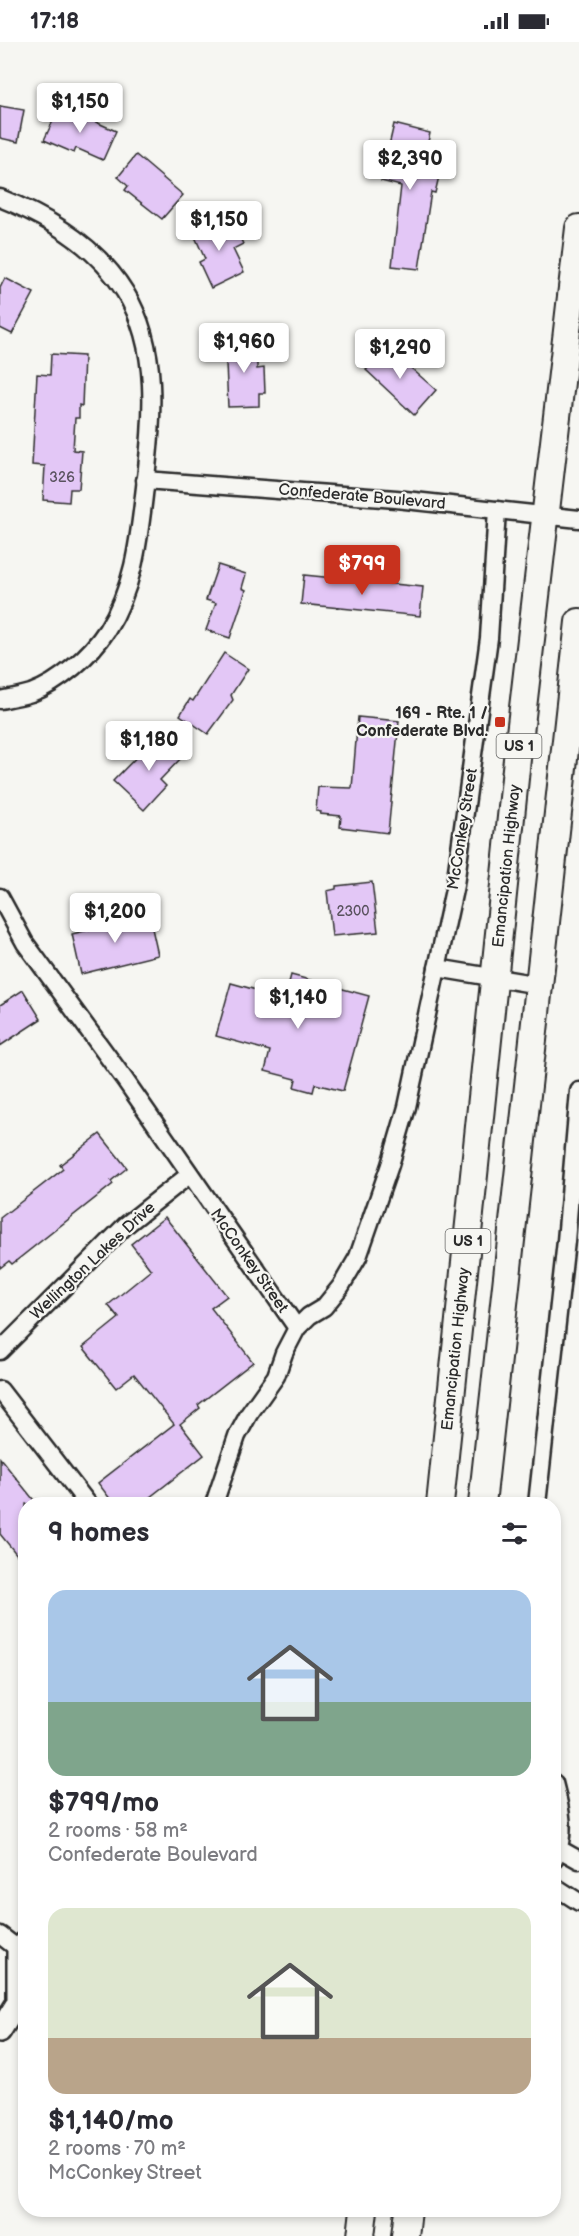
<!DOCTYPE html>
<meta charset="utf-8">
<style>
body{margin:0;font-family:"Balsamiq Sans",sans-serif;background:#f7f7f7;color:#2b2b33;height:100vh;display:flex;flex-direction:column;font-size:22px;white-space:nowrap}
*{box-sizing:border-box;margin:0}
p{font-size:20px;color:#7c7c81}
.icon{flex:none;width:33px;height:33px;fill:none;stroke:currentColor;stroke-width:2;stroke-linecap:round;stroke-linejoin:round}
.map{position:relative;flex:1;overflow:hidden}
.panel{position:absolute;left:18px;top:1455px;width:543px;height:720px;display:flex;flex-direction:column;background:#fff;border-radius:24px;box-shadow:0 3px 9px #0003}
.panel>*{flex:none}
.price{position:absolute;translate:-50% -51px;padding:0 14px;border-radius:6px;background:#fff;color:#222;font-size:20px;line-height:39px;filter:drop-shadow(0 2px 3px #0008)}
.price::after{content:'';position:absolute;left:50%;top:36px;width:18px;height:14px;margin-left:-9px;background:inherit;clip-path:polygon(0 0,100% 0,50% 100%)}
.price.on{background:#c8321e;color:#fff}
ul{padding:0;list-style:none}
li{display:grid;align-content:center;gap:12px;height:318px;padding:0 30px}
li span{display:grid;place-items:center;height:186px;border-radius:18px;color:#555}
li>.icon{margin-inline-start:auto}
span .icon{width:108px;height:108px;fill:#fffc;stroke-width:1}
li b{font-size:26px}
h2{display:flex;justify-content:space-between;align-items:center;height:72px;padding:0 30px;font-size:26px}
.status{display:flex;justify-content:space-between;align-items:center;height:42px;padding:0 30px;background:#fff;direction:ltr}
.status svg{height:16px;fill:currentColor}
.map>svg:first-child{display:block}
</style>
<div class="status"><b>17:18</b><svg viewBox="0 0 49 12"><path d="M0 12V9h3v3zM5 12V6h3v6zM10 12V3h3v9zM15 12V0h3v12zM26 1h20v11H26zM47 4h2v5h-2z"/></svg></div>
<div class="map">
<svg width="579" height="2194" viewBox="0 0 579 2194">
<rect width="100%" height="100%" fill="#f6f6f2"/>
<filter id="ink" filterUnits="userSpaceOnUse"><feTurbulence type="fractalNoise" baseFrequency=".0167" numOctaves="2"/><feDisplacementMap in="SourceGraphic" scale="12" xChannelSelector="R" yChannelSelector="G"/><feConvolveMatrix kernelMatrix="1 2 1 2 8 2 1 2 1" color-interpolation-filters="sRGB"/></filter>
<g filter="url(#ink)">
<!-- building -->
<g fill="#e3c7f6" stroke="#2b2b2b" stroke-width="1.5">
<path d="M 0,64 L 24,68 L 18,100 L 0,96 Z"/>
<path d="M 60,64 L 116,89 L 103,118 L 76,106 L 74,111 L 44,98 Z"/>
<path d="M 394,82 L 430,91 L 423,122 L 441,126 L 435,151 L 431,150 L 419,227 L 392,224 L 401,144 L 381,139 L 384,125 L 380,124 L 384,107 L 388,108 Z"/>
<path d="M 136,113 L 183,153 L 162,177 L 125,148 L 128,144 L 118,135 Z"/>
<path d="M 215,177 L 221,189 L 234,183 L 243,202 L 233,207 L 244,230 L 211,246 L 199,220 L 205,217 L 192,188 Z"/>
<path d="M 5,236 L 34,251 L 12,292 L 0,286 L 0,246 Z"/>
<path d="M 257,299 L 257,327 L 264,326 L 265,351 L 259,351 L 259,364 L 228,365 L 225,300 Z"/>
<path d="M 387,305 L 436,348 L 414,373 L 366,328 L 369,325 L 366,322 L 379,307 L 383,310 Z"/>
<path d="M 51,312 L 84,314 L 82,364 L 79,363 L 79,376 L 75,376 L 73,408 L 82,409 L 79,447 L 70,447 L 69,460 L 43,458 L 45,424 L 32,423 L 37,332 L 50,333 Z"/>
<path d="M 218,523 L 246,532 L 242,546 L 246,548 L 230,596 L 206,588 L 216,561 L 206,558 Z"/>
<path d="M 304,533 L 423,545 L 420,574 L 301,562 Z"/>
<path d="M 224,611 L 248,627 L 231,653 L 233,658 L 208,692 L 180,673 L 190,657 L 193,659 Z"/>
<path d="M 358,675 L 399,679 L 388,791 L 340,785 L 341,774 L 320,772 L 321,770 L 316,769 L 318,745 L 352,746 Z"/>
<path d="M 157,694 L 163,699 L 165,696 L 184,713 L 160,738 L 166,744 L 144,768 L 113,739 Z"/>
<path d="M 372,840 L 378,890 L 332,894 L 327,849 L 336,847 L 336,844 Z"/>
<path d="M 149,873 L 158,913 L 81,932 L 72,892 Z"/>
<path d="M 291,933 L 369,954 L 343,1049 L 315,1042 L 313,1050 L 294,1045 L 296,1037 L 265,1029 L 270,1009 L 216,994 L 231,941 L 285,956 Z"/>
<path d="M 23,948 L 41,977 L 0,1004 L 0,963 Z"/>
<path d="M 100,1092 L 127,1126 L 111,1139 L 113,1142 L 12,1222 L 9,1219 L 0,1226 L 0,1176 L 63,1127 L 60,1123 Z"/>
<path d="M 165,1175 L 227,1254 L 211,1266 L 253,1320 L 198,1363 L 200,1366 L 180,1382 L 204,1413 L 141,1462 L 114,1462 L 98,1441 L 174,1382 L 134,1332 L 116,1346 L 83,1305 L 119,1276 L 108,1263 L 151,1228 L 131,1202 Z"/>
<path d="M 0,1416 L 37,1462 L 26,1462 L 26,1524 L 0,1492 Z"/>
</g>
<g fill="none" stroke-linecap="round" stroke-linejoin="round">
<!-- minor casing -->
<g stroke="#2b2b2b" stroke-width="21">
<g id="minor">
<path d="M 0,156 C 48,175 97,204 125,250 C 161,308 152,380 145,445 C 139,495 135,544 107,588 C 91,613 59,641 31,651 C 21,654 10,656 0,658"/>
<path d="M 145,438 L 396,457 L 579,477"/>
<path d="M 0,855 L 25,901 L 125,1038 L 297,1286"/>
<path d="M 437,926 L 539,943"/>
<path d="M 0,1309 L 126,1183 L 189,1133"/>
<path d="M 0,1348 L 88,1462"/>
<path d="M 214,1462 L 237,1394 L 249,1372 L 276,1334 L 284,1311 L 297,1286 L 309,1274 L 324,1265 L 341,1244 L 358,1215 L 390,1123 L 407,1065 L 455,843 L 489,596 L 497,468"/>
<path d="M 537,1462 L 566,1199 L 579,1049"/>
<path d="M 554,1741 C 561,1768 567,1792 554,1817"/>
<path d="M 554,1804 L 579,1818"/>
<path d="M 554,1844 L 579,1860"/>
<path d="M 0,1893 L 26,1913"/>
</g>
</g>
<!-- tertiary casing -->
<g stroke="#2b2b2b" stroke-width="26">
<g id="tertiary">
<path d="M 18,1960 L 18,1908 L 26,1900"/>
<path d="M 0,1989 L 18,1960 L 26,1953"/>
</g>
</g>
<!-- primary casing -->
<g stroke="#2b2b2b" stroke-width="30">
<g id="primary">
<path d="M 440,1462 L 517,717 L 579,186"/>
<path d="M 482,1462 L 579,580"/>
<path d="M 361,2194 L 364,2168"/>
<path d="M 405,2194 L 408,2168"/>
</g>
</g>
<!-- minor -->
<use href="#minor" stroke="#f6f6f2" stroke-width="16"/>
<!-- tertiary -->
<use href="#tertiary" stroke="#f6f6f2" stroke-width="21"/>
<!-- primary -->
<use href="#primary" stroke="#f6f6f2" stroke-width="26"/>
</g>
</g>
<!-- markers -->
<rect fill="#c8321e" stroke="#f6f6f2" stroke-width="2" x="494" y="674" width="12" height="12" rx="3"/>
<g text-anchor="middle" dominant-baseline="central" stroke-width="4.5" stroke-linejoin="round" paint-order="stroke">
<!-- number labels -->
<g font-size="14" fill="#59525e">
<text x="62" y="435">326</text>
<text x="353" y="869">2300</text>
</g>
<!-- shield labels -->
<g fill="#f6f6f2" stroke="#686867" stroke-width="1.5">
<rect x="496.5" y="692" width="45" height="24" rx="4.5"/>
<rect x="445.5" y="1187" width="45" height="24" rx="4.5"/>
</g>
<g font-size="15" font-weight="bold" fill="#2b2b2b">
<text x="519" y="704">US 1</text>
<text x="468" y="1199">US 1</text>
</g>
<!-- street labels -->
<g font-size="16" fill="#2b2b2b" stroke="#f6f6f2">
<text transform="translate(362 455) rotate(5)">Confederate Boulevard</text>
<text transform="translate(463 787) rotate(-81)">McConkey Street</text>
<text transform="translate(507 824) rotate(-84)">Emancipation Highway</text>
<text transform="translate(93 1219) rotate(-43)">Wellington Lakes Drive</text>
<text transform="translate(249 1219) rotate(55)">McConkey Street</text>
<text transform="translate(456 1307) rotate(-84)">Emancipation Highway</text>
</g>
<!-- poi labels -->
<g font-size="16" font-weight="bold" fill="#2b2b2b" stroke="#f6f6f2" text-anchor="end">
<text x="488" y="671">169 - Rte. 1 /<tspan x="488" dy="18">Confederate Blvd.</tspan></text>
</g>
</g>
</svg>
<b class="price" style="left:80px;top:92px">$1,150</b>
<b class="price" style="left:410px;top:149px">$2,390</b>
<b class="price" style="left:219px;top:210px">$1,150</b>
<b class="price" style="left:244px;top:332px">$1,960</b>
<b class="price" style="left:400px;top:338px">$1,290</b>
<b class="price on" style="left:362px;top:554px">$799</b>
<b class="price" style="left:149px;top:730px">$1,180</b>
<b class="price" style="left:115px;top:902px">$1,200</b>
<b class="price" style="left:298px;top:988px">$1,140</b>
<section class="panel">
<h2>9 homes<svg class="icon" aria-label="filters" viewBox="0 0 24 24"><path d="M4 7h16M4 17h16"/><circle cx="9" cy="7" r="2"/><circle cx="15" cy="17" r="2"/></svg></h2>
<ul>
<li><span style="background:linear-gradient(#a9c7e8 60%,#7fa58c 0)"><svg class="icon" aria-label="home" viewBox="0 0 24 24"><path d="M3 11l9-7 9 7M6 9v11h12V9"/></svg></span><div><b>$799/mo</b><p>2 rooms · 58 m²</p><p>Confederate Boulevard</p></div></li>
<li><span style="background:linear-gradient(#dfe7d0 70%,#b9a48a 0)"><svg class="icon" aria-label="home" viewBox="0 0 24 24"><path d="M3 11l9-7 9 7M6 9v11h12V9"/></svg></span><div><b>$1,140/mo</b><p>2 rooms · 70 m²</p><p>McConkey Street</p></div></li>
</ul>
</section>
</div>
